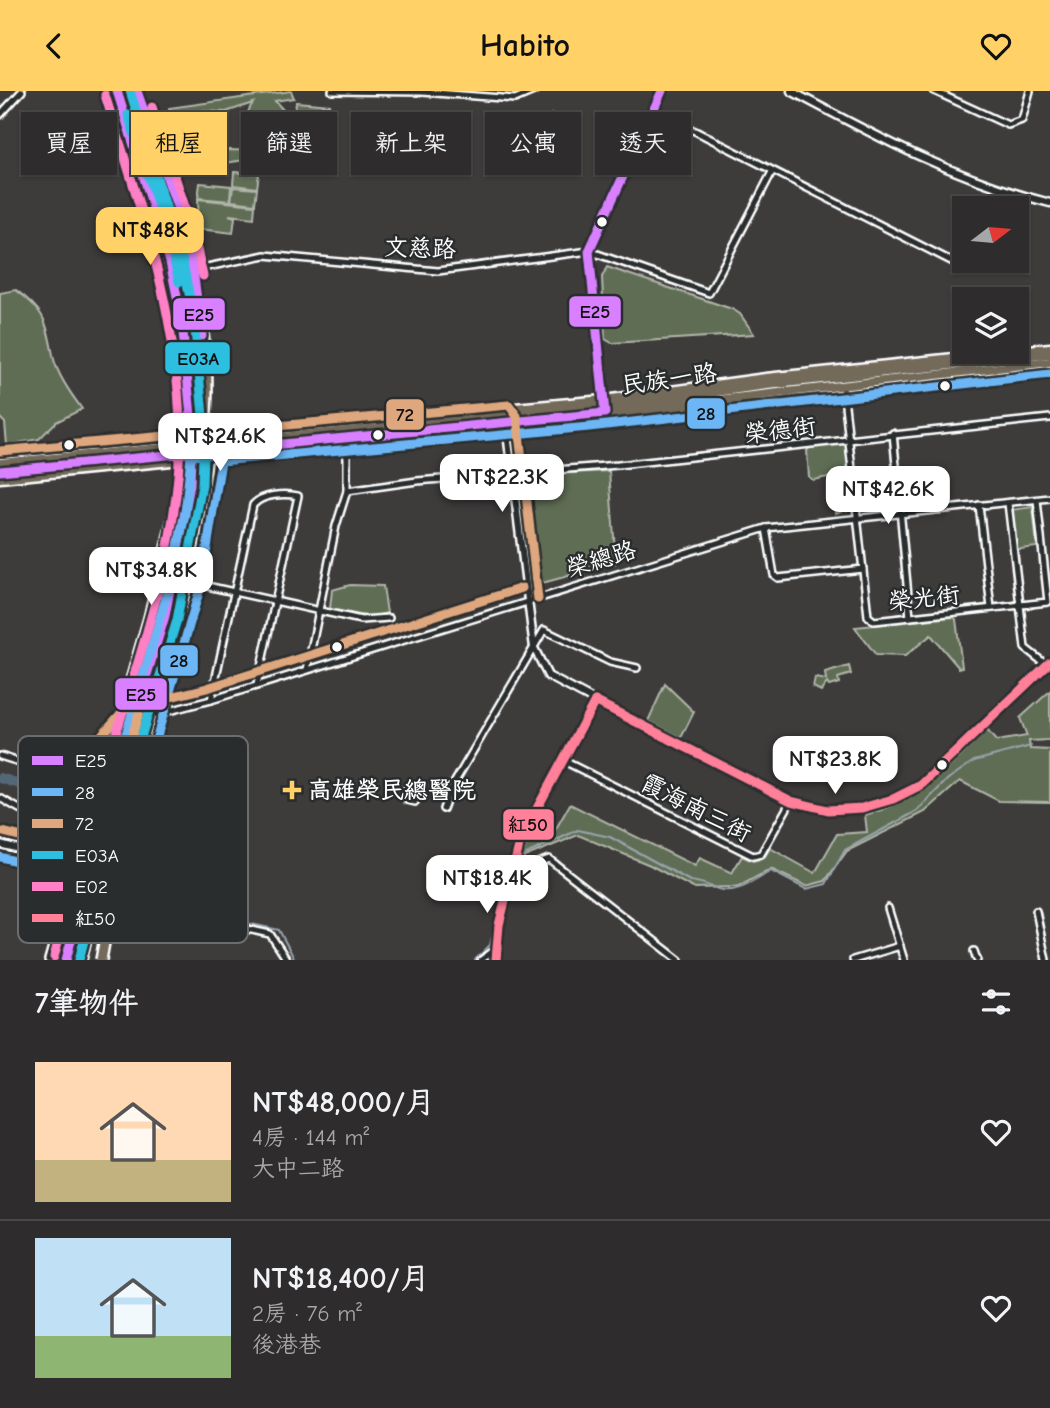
<!DOCTYPE html>
<html lang="zh-TW">
<meta charset="utf-8">
<style>
body{margin:0;font-family:"Comic Neue","LXGW WenKai TC",sans-serif;background:#363434;color:#f1f3f6;height:100vh;display:flex;flex-direction:column;font-size:26px;white-space:nowrap}
*{box-sizing:border-box;margin:0}
p{font-size:23px;color:#a7a7a9}
.icon{flex:none;width:38px;height:38px;fill:none;stroke:currentColor;stroke-width:2;stroke-linecap:round;stroke-linejoin:round}
.map{position:relative;height:869px;overflow:hidden}
.side{display:flex;flex-direction:column;background:#2e2c2c;flex:1}
.side>*{flex:none}
.top-card{position:absolute;left:21px;top:21px;width:1008px;height:63px;display:flex;gap:14px}
.needle{width:46px;rotate:74deg}
.fabs{position:absolute;left:952px;top:105px;display:grid;gap:14px}
.fabs a{display:grid;place-items:center;width:77px;height:77px;border-radius:0px;background:#2e2c2c;box-shadow:0 2px 5px #0004,0 0 0 2px #494848;font-size:35px}
.price{position:absolute;translate:-50% -60px;padding:0 16px;border-radius:14px;background:#fff;color:#222;font-size:23px;line-height:46px;filter:drop-shadow(0 2px 4px #0008)}
.price::after{content:'';position:absolute;left:50%;top:42px;width:21px;height:16px;margin-left:-10px;background:inherit;clip-path:polygon(0 0,100% 0,50% 100%)}
.price.current{background:#ffd166;color:#111}
ul{padding:0;list-style:none}
li{display:flex;align-items:center;gap:21px;height:175px;padding:0 35px}
li+li{border-top:2px solid #494848}
li span{display:grid;place-items:center;flex:none;width:196px;height:140px;border-radius:0px;color:#555}
li>.icon{margin-inline-start:auto}
span .icon{width:84px;height:84px;fill:#fffc;stroke-width:1}
li b{font-size:30px}
h2{display:flex;justify-content:space-between;align-items:center;height:84px;padding:0 35px;font-size:30px}
.pill{padding:0 24px;border-radius:0px;background:#2e2c2c;box-shadow:0 2px 5px #0004,0 0 0 2px #494848;font-size:24px;line-height:63px}
.pill.current{background:#ffd166;color:#111}
header{display:flex;justify-content:space-between;align-items:center;height:91px;padding:0 35px;background:#ffd166;color:#111;font-size:32px;font-weight:700}
.map>svg:first-child{display:block}
</style>
<header><svg class="icon" aria-label="back" viewBox="0 0 24 24"><path d="M15 5l-7 7 7 7"/></svg>Habito<svg class="icon" aria-label="heart" viewBox="0 0 24 24"><path d="M12 20l-8-8c-3-5 5-10 8-4 3-6 11-1 8 4z"/></svg></header>
<div class="map">
<svg width="1050" height="869" viewBox="0 0 1050 869">
<rect width="100%" height="100%" fill="#3e3b3b"/>
<filter id="ink" filterUnits="userSpaceOnUse"><feTurbulence type="fractalNoise" baseFrequency=".0143" numOctaves="2"/><feDisplacementMap in="SourceGraphic" scale="14" xChannelSelector="R" yChannelSelector="G"/><feConvolveMatrix kernelMatrix="1 2 1 2 8 2 1 2 1" color-interpolation-filters="sRGB"/></filter>
<g filter="url(#ink)">
<!-- green -->
<g fill="#616d54" stroke="#b0b6aa" stroke-width="2" fill-rule="evenodd">
<path d="M 291,0 L 294,7 L 275,10 L 285,21 L 288,35 L 278,60 L 270,65 L 199,76 C 172,74 168,43 180,23 L 170,25 L 169,17 ZM 253,12 C 241,28 247,49 262,60 L 228,59 L 204,69 C 214,53 209,33 197,20 L 226,21 Z"/>
<path d="M 296,11 L 330,14 L 327,45 L 293,42 Z"/>
<path d="M 551,23 L 576,34 L 562,66 L 558,69 L 538,56 Z"/>
<path d="M 234,81 L 259,83 L 257,97 L 233,94 Z"/>
<path d="M 200,92 L 231,95 L 230,110 L 198,107 Z"/>
<path d="M 233,96 L 257,98 L 255,113 L 231,110 Z"/>
<path d="M 198,108 L 255,114 L 254,127 L 229,124 L 235,126 L 233,142 L 199,138 Z"/>
<path d="M 607,176 L 732,218 L 740,223 L 754,243 L 612,252 L 605,248 L 602,186 Z"/>
<path d="M 16,199 C 46,221 46,230 53,264 C 56,282 71,303 82,318 L 56,331 L 39,348 L 7,354 L 5,332 L 0,327 L 0,202 Z"/>
<path d="M 841,352 L 846,355 L 849,382 L 813,389 L 809,386 L 807,360 L 810,356 Z"/>
<path d="M 609,380 L 616,472 L 535,494 L 524,461 L 514,385 Z"/>
<path d="M 847,391 L 851,393 L 853,418 L 835,422 L 832,392 Z"/>
<path d="M 1033,416 L 1037,456 L 1014,459 L 1010,419 Z"/>
<path d="M 350,494 L 383,495 L 387,522 L 370,526 L 330,518 L 332,499 Z"/>
<path d="M 953,526 L 956,528 L 962,576 L 959,577 L 931,544 L 905,565 L 876,564 L 855,536 Z"/>
<path d="M 849,575 L 851,583 L 838,587 L 839,592 L 829,595 L 827,592 L 821,600 L 813,596 L 815,587 L 826,589 L 825,582 Z"/>
<path d="M 665,593 L 694,621 L 681,647 L 648,630 Z"/>
<path d="M 1050,600 L 1050,649 L 1029,650 L 1030,658 L 1050,659 L 1050,711 L 999,710 L 960,690 L 925,721 L 847,760 L 825,790 L 806,795 L 771,778 L 738,796 L 693,797 L 650,774 L 578,744 L 522,767 L 533,733 L 553,743 L 570,713 L 695,775 L 700,767 L 732,782 L 742,765 L 753,770 L 764,767 L 770,757 L 815,782 L 837,743 L 867,741 L 865,724 C 925,708 944,680 987,639 L 996,650 L 1027,645 L 1020,627 Z"/>
</g>
<g fill="none" stroke-linecap="round" stroke-linejoin="round">
<!-- stream -->
<g stroke="#97a4ad" stroke-width="2">
<path d="M 128,734 L 195,814 L 211,824 L 279,839 L 295,869"/>
<path d="M 526,763 L 578,739 L 610,746 L 690,790 C 701,791 707,794 718,798 C 737,804 755,789 771,780 L 806,798 L 826,793 L 845,759 L 917,720 L 948,688 L 974,670 L 1031,655"/>
<path d="M 475,869 L 490,854 L 505,791"/>
</g>
<!-- river -->
<path stroke="#526776" stroke-width="10" d="M 0,687 L 103,718"/>
<!-- minor casing -->
<g stroke="#fff" stroke-width="10">
<g id="minor">
<path d="M 111,0 L 170,198 L 177,286"/>
<path d="M 332,0 L 422,1 L 515,8 L 534,0"/>
<path d="M 934,0 L 1008,34 L 1022,29 L 1030,0"/>
<path d="M 652,23 L 695,40 L 961,175 L 983,170"/>
<path d="M 0,24 L 22,0"/>
<path d="M 157,59 L 185,146"/>
<path d="M 1007,117 L 1011,102"/>
<path d="M 188,180 L 265,164 L 438,180 L 589,160 L 709,202 L 772,81"/>
<path d="M 843,296 L 868,525 L 874,530 L 1048,511 L 1037,409"/>
<path d="M 604,309 L 589,160 L 662,0"/>
<path d="M 209,326 L 210,348"/>
<path d="M 893,342 L 910,526"/>
<path d="M 347,400 L 417,390 L 618,374 L 1050,327"/>
<path d="M 1008,412 L 1025,557 L 1048,575"/>
<path d="M 979,414 L 991,517"/>
<path d="M 766,437 L 774,484 L 778,487 L 863,478"/>
<path d="M 189,491 L 361,529 L 389,527"/>
<path d="M 307,579 L 336,435 L 347,400 L 347,352"/>
<path d="M 211,609 L 253,414 C 262,403 285,402 298,405 L 257,594"/>
<path d="M 595,610 L 791,710 L 828,719 L 862,717 L 893,708 L 921,694 L 1050,571"/>
<path d="M 142,627 L 211,609 L 766,437 L 1050,407"/>
<path d="M 0,665 L 97,695"/>
<path d="M 139,668 L 189,491 L 209,364"/>
<path d="M 562,669 L 753,765 L 761,763 L 791,710"/>
<path d="M 0,707 L 30,724 L 88,731"/>
<path d="M 415,711 L 407,709 L 404,701 L 411,694 L 419,697"/>
<path d="M 443,718 L 450,699 L 544,539 L 610,571 L 637,577"/>
<path d="M 124,745 L 192,819 L 215,831 L 270,843 L 287,869"/>
<path d="M 107,772 L 123,721"/>
<path d="M 511,782 L 549,768 L 679,869"/>
<path d="M 93,785 L 121,691"/>
<path d="M 888,817 L 904,869"/>
<path d="M 1036,820 L 1046,869"/>
<path d="M 974,860 L 977,869"/>
<path d="M 48,869 L 147,527 L 179,394"/>
<path d="M 83,869 L 98,805"/>
<path d="M 481,869 L 495,859"/>
<path d="M 853,869 L 900,855"/>
</g>
</g>
<!-- tertiary casing -->
<g stroke="#fff" stroke-width="11">
<g id="tertiary">
<path d="M 791,0 C 877,46 955,88 1050,112"/>
<path d="M 0,753 L 86,776"/>
<path d="M 496,869 L 499,834 L 521,747 L 595,610 L 548,585 L 534,557 L 506,334"/>
</g>
</g>
<!-- primary casing -->
<g stroke="#fff" stroke-width="13">
<g id="primary">
<path d="M 1017,260 L 1050,257"/>
<path d="M 0,363 L 604,309 L 766,287 L 1010,261"/>
<path d="M 0,372 L 604,316 L 767,294 L 1050,263"/>
<path d="M 0,380 L 516,332 L 1050,271"/>
<path d="M 0,387 L 1050,283"/>
</g>
</g>
<!-- motorway casing -->
<g stroke="#fff" stroke-width="14">
<g id="motorway">
<path d="M 134,0 L 142,28"/>
<path d="M 161,520 L 169,480"/>
<path d="M 72,869 L 93,785"/>
</g>
</g>
<!-- minor -->
<use href="#minor" stroke="#2a2d2e" stroke-width="5"/>
<!-- tertiary -->
<use href="#tertiary" stroke="#2a2d2e" stroke-width="6"/>
<!-- primary -->
<use href="#primary" stroke="#736b5a" stroke-width="8"/>
<!-- motorway -->
<use href="#motorway" stroke="#736b5a" stroke-width="9"/>
<!-- motorway-bridge casing -->
<g stroke="#fff" stroke-width="14" stroke-linecap="butt">
<g id="motorway-bridge">
<path d="M 126,0 C 140,57 163,111 178,168 C 213,298 202,433 162,560"/>
<path d="M 142,28 C 174,124 219,236 204,339"/>
<path d="M 59,869 L 78,788 L 152,535 L 179,417 L 183,377 L 181,260"/>
<path d="M 66,869 L 103,728 L 165,525 L 190,394 L 192,336 L 182,230 L 170,171 L 117,0"/>
<path d="M 76,869 L 155,584"/>
<path d="M 101,869 L 137,664"/>
</g>
</g>
<!-- motorway-bridge -->
<use href="#motorway-bridge" stroke="#736b5a" stroke-width="9"/>
<!-- bus-1 casing -->
<g stroke="#2a2d2e" stroke-width="14">
<g id="bus-1">
<path d="M 137,0 L 179,121 L 193,179 L 202,245"/>
<path d="M 0,380 L 605,322 L 589,160 L 662,0"/>
<path d="M 66,869 L 103,728 L 165,525 L 190,394 L 192,336 L 182,230 L 170,171 L 117,0"/>
</g>
</g>
<!-- bus-2 casing -->
<g stroke="#2a2d2e" stroke-width="14">
<g id="bus-2">
<path d="M 0,766 L 103,792 L 116,786 L 201,494 L 221,370 L 589,336 L 1050,283"/>
<path d="M 87,777 L 170,493 L 185,424 L 191,365 L 228,362"/>
</g>
</g>
<!-- bus-3 casing -->
<g stroke="#2a2d2e" stroke-width="14">
<g id="bus-3">
<path d="M 0,360 L 509,314 L 517,325 L 538,508"/>
<path d="M 3,741 L 97,765 L 139,622"/>
<path d="M 63,770 L 98,648 L 126,617 L 207,597 L 522,497"/>
</g>
</g>
<!-- bus-4 casing -->
<g stroke="#2a2d2e" stroke-width="14">
<g id="bus-4">
<path d="M 128,24 L 169,147 L 179,191"/>
<path d="M 79,869 L 115,731 L 177,529 L 202,394 L 204,335 L 194,228 L 182,167 L 130,0"/>
</g>
</g>
<!-- bus-5 casing -->
<g stroke="#2a2d2e" stroke-width="14">
<g id="bus-5">
<path d="M 152,16 L 193,140 L 203,185"/>
<path d="M 54,866 C 72,798 90,730 110,662 C 142,558 181,448 180,338 C 178,221 139,113 105,4"/>
</g>
</g>
<!-- bus-6 casing -->
<g stroke="#2a2d2e" stroke-width="14">
<g id="bus-6">
<path d="M 595,610 L 791,710 L 828,719 L 862,717 L 893,708 L 921,694 L 1050,571"/>
<path d="M 496,869 L 499,834 L 521,747 L 595,610"/>
</g>
</g>
<!-- bus-1 -->
<use href="#bus-1" stroke="#d880ff" stroke-width="9"/>
<!-- bus-2 -->
<use href="#bus-2" stroke="#6db6f5" stroke-width="9"/>
<!-- bus-3 -->
<use href="#bus-3" stroke="#dfa77e" stroke-width="9"/>
<!-- bus-4 -->
<use href="#bus-4" stroke="#2dbfdf" stroke-width="9"/>
<!-- bus-5 -->
<use href="#bus-5" stroke="#ff80c5" stroke-width="9"/>
<!-- bus-6 -->
<use href="#bus-6" stroke="#ff8098" stroke-width="9"/>
</g>
</g>
<!-- markers -->
<g fill="#fff" stroke="#2a2d2e" stroke-width="2.5">
<circle cx="602" cy="131" r="6"/>
<circle cx="945" cy="295" r="6"/>
<circle cx="378" cy="344" r="6"/>
<circle cx="69" cy="354" r="6"/>
<circle cx="337" cy="556" r="6"/>
<circle cx="942" cy="674" r="6"/>
</g>
<path fill="#ffd166" stroke="#2a2d2e" stroke-width="2.5" d="M288.5 688.5h7v7h7v7h-7v7h-7v-7h-7v-7h7z"/>
<g text-anchor="middle" dominant-baseline="central" stroke-width="5" stroke-linejoin="round" paint-order="stroke">
<!-- street labels -->
<g font-size="24" fill="#fff" stroke="#2a2d2e">
<text transform="translate(420 157) rotate(2)">文慈路</text>
<text transform="translate(669 288) rotate(-8)">民族一路</text>
<text transform="translate(780 339) rotate(-7)">榮德街</text>
<text transform="translate(601 468) rotate(-17)">榮總路</text>
<text transform="translate(924 507) rotate(-6)">榮光街</text>
<text transform="translate(696 717) rotate(27)">霞海南三街</text>
</g>
<!-- poi labels -->
<g font-size="24" font-weight="bold" fill="#fff" stroke="#2a2d2e" text-anchor="start">
<text x="308" y="699">高雄榮民總醫院</text>
</g>
</g>
<!-- legend -->
<rect x="18" y="645" width="230" height="207" rx="10" fill="#2a2d2e" stroke="#6a6c6d" stroke-width="2"/>
<rect x="32" y="665" width="31" height="9" fill="#d880ff"/>
<rect x="32" y="697" width="31" height="8" fill="#6db6f5"/>
<rect x="32" y="728" width="31" height="9" fill="#dfa77e"/>
<rect x="32" y="760" width="31" height="8" fill="#2dbfdf"/>
<rect x="32" y="791" width="31" height="9" fill="#ff80c5"/>
<rect x="32" y="823" width="31" height="8" fill="#ff8098"/>
<g font-size="19" fill="#fff">
<text x="75" y="676">E25</text>
<text x="75" y="708">28</text>
<text x="75" y="739">72</text>
<text x="75" y="771">E03A</text>
<text x="75" y="802">E02</text>
<text x="75" y="834">紅50</text>
</g>
<g stroke="#2a2d2e" stroke-width="2.5">
<rect x="568" y="204" width="54" height="33" rx="7" fill="#d880ff"/>
<rect x="172" y="206" width="54" height="34" rx="7" fill="#d880ff"/>
<rect x="164" y="250" width="67" height="34" rx="7" fill="#2dbfdf"/>
<rect x="686" y="306" width="40" height="33" rx="7" fill="#6db6f5"/>
<rect x="385" y="307" width="40" height="33" rx="7" fill="#dfa77e"/>
<rect x="159" y="553" width="40" height="33" rx="7" fill="#6db6f5"/>
<rect x="114" y="586" width="54" height="34" rx="7" fill="#d880ff"/>
<rect x="502" y="717" width="53" height="33" rx="7" fill="#ff8098"/>
</g>
<g font-size="19" text-anchor="middle" font-weight="bold" fill="#111">
<text x="595" y="227">E25</text>
<text x="199" y="230">E25</text>
<text x="198" y="274">E03A</text>
<text x="706" y="329">28</text>
<text x="405" y="330">72</text>
<text x="179" y="576">28</text>
<text x="141" y="610">E25</text>
<text x="528" y="740">紅50</text>
</g>
</svg>
<div class="fabs">
<a><svg class="needle" viewBox="-14 -14 28 28"><path d="M0-13l5 13h-10z" fill="#e53935"/><path d="M0 13l5-13h-10z" fill="#a7a7a9"/></svg></a>
<a><svg class="icon" aria-label="layers" viewBox="0 0 24 24"><path d="M12 4l9 5-9 5-9-5zM3 14l9 5 9-5"/></svg></a>
</div>
<b class="price current" style="left:150px;top:176px">NT$48K</b>
<b class="price" style="left:220px;top:382px">NT$24.6K</b>
<b class="price" style="left:502px;top:423px">NT$22.3K</b>
<b class="price" style="left:888px;top:435px">NT$42.6K</b>
<b class="price" style="left:151px;top:516px">NT$34.8K</b>
<b class="price" style="left:835px;top:705px">NT$23.8K</b>
<b class="price" style="left:487px;top:824px">NT$18.4K</b>
<div class="top-card">
<a class="pill">買屋</a>
<a class="pill current">租屋</a>
<a class="pill">篩選</a>
<a class="pill">新上架</a>
<a class="pill">公寓</a>
<a class="pill">透天</a>
</div>
</div>
<section class="side">
<h2>7筆物件<svg class="icon" aria-label="filters" viewBox="0 0 24 24"><path d="M4 7h16M4 17h16"/><circle cx="9" cy="7" r="2"/><circle cx="15" cy="17" r="2"/></svg></h2>
<ul>
<li><span style="background:linear-gradient(#ffd9b3 70%,#c2b280 0)"><svg class="icon" aria-label="home" viewBox="0 0 24 24"><path d="M3 11l9-7 9 7M6 9v11h12V9"/></svg></span><div><b>NT$48,000/月</b><p>4房 · 144 m²</p><p>大中二路</p></div><svg class="icon" aria-label="heart" viewBox="0 0 24 24"><path d="M12 20l-8-8c-3-5 5-10 8-4 3-6 11-1 8 4z"/></svg></li>
<li><span style="background:linear-gradient(#bfe0f5 70%,#8fb573 0)"><svg class="icon" aria-label="home" viewBox="0 0 24 24"><path d="M3 11l9-7 9 7M6 9v11h12V9"/></svg></span><div><b>NT$18,400/月</b><p>2房 · 76 m²</p><p>後港巷</p></div><svg class="icon" aria-label="heart" viewBox="0 0 24 24"><path d="M12 20l-8-8c-3-5 5-10 8-4 3-6 11-1 8 4z"/></svg></li>
</ul>
</section>
